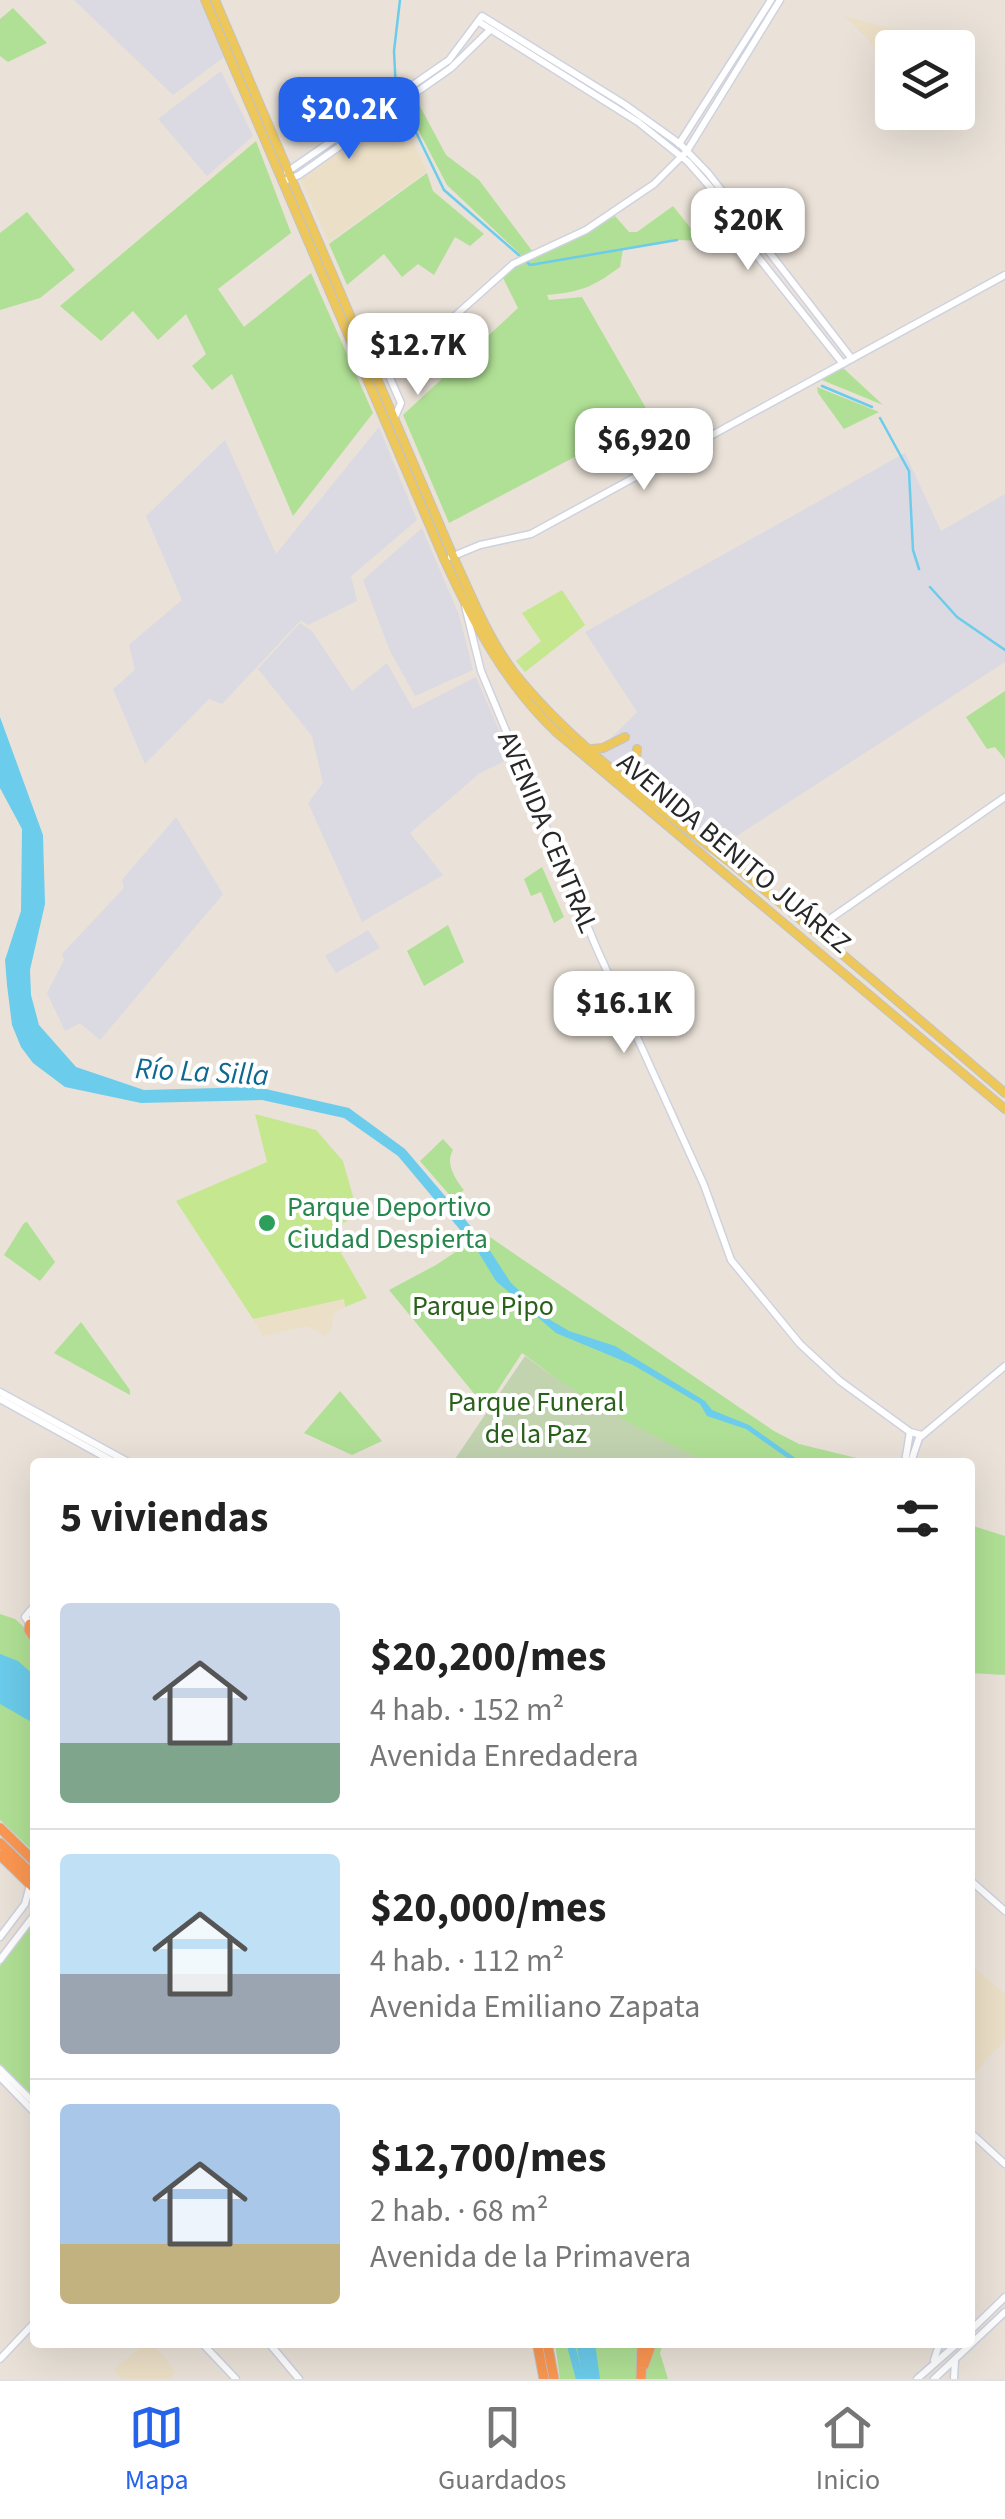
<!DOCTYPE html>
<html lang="es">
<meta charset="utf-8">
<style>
body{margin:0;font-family:"Source Sans 3",sans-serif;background:#f2f2f2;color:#222;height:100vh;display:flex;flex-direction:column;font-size:38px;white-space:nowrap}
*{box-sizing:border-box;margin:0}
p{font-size:32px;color:#767676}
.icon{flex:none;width:55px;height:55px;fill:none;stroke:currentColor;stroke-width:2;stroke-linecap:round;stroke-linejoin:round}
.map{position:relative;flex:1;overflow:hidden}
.side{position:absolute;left:30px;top:1458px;width:945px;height:890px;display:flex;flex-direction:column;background:#fff;border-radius:10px;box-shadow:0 10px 40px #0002}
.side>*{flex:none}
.controls{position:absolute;left:875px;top:30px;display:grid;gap:20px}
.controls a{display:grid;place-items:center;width:100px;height:100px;border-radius:10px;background:#fff;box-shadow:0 10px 40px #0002;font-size:50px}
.price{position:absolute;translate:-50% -85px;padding:0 22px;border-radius:20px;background:#fff;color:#222;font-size:32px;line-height:65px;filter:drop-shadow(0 2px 5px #0008)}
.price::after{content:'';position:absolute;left:50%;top:60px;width:30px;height:22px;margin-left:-15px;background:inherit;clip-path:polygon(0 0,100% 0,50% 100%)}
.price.on{background:#2563eb;color:#fff}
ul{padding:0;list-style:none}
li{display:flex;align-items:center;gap:30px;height:250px;padding:0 30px}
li+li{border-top:2px solid #e0e0e0}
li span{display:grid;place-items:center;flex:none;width:280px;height:200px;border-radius:10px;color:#555}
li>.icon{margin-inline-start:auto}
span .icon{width:120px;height:120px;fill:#fffc;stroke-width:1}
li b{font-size:42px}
h2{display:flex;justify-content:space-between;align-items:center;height:120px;padding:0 30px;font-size:42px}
.tab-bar{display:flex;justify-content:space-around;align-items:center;height:140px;border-top:2px solid #e0e0e0;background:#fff;font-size:28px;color:#767676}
.tab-bar a{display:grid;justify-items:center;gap:5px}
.tab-bar .on{color:#2563eb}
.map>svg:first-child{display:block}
</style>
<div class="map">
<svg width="1005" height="2379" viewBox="0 0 1005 2379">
<rect width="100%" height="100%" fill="#eae2d8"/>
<!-- industrial -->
<g fill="#dbd9e2">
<path d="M 74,0 L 199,0 L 224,57 L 173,95 Z"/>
<path d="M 221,71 L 253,136 L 207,176 L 158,119 Z"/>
<path d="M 379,427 L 417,520 L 351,576 L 357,601 L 308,625 L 301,620 L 222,704 L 209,699 L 145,764 L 113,689 L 135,670 L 129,645 L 182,600 L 146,516 L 225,440 L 276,554 Z"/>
<path d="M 905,453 L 941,531 L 1005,494 L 1005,662 L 709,854 L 591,758 L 637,712 L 585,632 Z"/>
<path d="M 422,528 L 459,615 L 473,670 L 415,696 L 390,651 L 363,580 Z"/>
<path d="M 300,623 L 312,631 L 352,691 L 387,663 L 413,709 L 476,677 L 511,758 L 480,773 L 410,833 L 443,875 L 362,922 L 308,803 L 323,783 L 312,736 L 258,669 Z"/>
<path d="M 176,817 L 223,894 L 100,1040 L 80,1023 L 65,1031 L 47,993 L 64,960 L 62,954 L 124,888 L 122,880 Z"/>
<path d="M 368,930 L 380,948 L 336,973 L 325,956 Z"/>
</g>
<!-- education -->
<g fill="#ecdfc7">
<path d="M 844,16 L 889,28 L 928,31 L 931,47 L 892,48 L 892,77 L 868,39 Z"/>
<path d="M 399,113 L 427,171 L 329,242 L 300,179 Z"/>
<path d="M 345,1299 L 345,1307 L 333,1314 L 332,1329 L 325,1336 L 307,1326 L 263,1336 L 253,1319 Z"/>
<path d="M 970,1964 L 1005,1994 L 1005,2040 L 970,2078 Z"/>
<path d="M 151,2342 L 176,2372 L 168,2379 L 122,2379 L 114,2370 L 145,2343 Z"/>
</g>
<!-- green -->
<g fill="#b0e095">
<path d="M 13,8 L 47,43 L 8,62 L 0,56 L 0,19 Z"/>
<path d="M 414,95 L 446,155 L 479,180 L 533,252 L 523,257 L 447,185 L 404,103 Z"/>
<path d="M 256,141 L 291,233 L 218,289 L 244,327 L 311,273 L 373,413 L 293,516 L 232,374 L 212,390 L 192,366 L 206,354 L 186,314 L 158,340 L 133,311 L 101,341 L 60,306 Z"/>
<path d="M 427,173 L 433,191 L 484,234 L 470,246 L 455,237 L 434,275 L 418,264 L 402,277 L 384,254 L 347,285 L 329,244 Z"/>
<path d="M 673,206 L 701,241 L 677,240 L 623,249 L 620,267 C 593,287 581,292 547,295 L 549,300 L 582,297 L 651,417 L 449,523 L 403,415 L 518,308 L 502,276 C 533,251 579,237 615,216 L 629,232 L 637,232 Z"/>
<path d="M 27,212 L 75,270 L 40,298 L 0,310 L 0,233 Z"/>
<path d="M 841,366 L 883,405 L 822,380 L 815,381 Z"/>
<path d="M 817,387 L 879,412 L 844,429 L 818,393 Z"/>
<path d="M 1005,691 L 1005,759 L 995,747 L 987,749 L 966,717 Z"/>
<path d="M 542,867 L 564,917 L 554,923 L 541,892 L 531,896 L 524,879 Z"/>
<path d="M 448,925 L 464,962 L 424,986 L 407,951 Z"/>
<path d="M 443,1139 L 453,1150 C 445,1163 455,1179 464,1190 L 453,1199 L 420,1161 Z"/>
<path d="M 27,1222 L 55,1262 L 40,1281 L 4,1255 L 24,1223 Z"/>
<path d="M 484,1233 L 774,1431 L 799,1444 L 873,1462 L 708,1462 L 653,1437 L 580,1396 L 522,1353 L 486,1408 L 389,1290 L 436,1265 Z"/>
<path d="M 81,1322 L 130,1390 L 130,1395 L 54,1353 Z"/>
<path d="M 340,1391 L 382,1441 L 352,1455 L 304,1433 Z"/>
<path d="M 970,1525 L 1005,1536 L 1005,1675 L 970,1673 Z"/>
<path d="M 0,1614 L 15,1619 L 35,1637 L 35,1853 L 0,1820 Z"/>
<path d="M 35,1921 L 35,2099 L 0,2064 L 0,1966 L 21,1938 L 27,1924 Z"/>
<path d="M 555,2343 L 663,2343 L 660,2353 L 668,2379 L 560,2379 Z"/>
</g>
<!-- cemetery -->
<path fill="#c2d3b0" d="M 525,1356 C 583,1399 643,1432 708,1462 L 453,1462 Z"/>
<!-- pitch -->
<g fill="#c4e790">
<path d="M 562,590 L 585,625 L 525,672 L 516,661 L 541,641 L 522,613 Z"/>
<path d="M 255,1114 L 316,1130 L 343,1161 L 358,1214 L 329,1232 L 367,1298 L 345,1307 L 344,1299 L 253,1319 L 176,1201 L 267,1162 Z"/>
</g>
<!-- water -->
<g fill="#6bcceb">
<path d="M 0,717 L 43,835 L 45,904 L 30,970 L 31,995 L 39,1025 L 76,1067 L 144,1090 L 257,1087 L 349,1108 L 405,1149 L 485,1243 L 511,1283 L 552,1321 L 569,1331 L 615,1346 L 705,1401 L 712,1410 L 749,1425 L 801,1462 L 793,1462 L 746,1429 L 707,1416 L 700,1404 L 633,1365 L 556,1333 L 496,1281 L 477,1250 L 398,1156 L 344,1118 L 262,1100 L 141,1103 L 65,1087 L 33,1063 L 21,1047 L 12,1025 L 7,985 L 5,960 L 21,911 L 22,829 L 0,788 Z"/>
<path d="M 0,1654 L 18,1661 L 35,1676 L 35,1724 L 0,1704 Z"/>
<path d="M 576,2343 L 595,2343 L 600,2379 L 583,2379 Z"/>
</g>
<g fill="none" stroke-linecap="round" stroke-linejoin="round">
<!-- stream -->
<g stroke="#6bcceb" stroke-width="2.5">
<path d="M 400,0 L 394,51 L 396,91 L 444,190 L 521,257"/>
<path d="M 527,262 L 530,265 L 677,240"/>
<path d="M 822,386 L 872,407"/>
<path d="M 880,418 L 909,471 L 913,550 L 919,569"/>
<path d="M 930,587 L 957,617 L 1005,650"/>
</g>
<!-- river -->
<path stroke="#6bcceb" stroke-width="8" d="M 570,2342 L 580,2379"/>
<!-- secondary casing -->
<g stroke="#ced2e0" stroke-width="9">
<g id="secondary">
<path d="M 479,22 L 638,122 L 688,162 L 717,195 L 754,252 L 843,364"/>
<path d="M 679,144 L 771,0"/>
<path d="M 287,172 L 449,60 L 482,16 L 624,104 L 680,144 L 708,173 L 852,359"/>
<path d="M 282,182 L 299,175 L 451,68 L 490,30"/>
<path d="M 353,320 L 367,326 L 401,403 L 394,419"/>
<path d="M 390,374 L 513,264 L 586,230 L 654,184 L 687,151 L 780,0"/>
<path d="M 451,557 L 480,545 L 531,534 L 1005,275"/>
<path d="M 465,606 L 481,671 L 597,949 L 704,1185 L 731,1260 L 800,1344 L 840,1381 L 910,1432 L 922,1435"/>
<path d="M 814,930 L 1005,797"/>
<path d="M 0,1392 L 128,1462"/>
<path d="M 0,1399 L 114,1462"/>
<path d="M 905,1462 L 910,1432"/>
<path d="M 911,1462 L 919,1438 L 1005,1366"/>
<path d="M 35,1605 L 25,1617 L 30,1624 L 35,1619"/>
<path d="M 970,1880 L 1005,1911"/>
<path d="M 0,1937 L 25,1904 L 30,1885"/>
<path d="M 0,1960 L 35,1914"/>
<path d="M 0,2069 L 35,2104"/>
<path d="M 0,2077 L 35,2113"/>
<path d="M 970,2132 L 1005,2164"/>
<path d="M 970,2331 L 1005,2297"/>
<path d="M 201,2342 L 236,2379"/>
<path d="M 268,2342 L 299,2379"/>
<path d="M 0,2359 L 35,2322"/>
<path d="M 934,2360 L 940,2342"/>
<path d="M 917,2379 L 959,2342"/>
<path d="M 934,2379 L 1005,2312"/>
<path d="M 954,2379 L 955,2360"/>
</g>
</g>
<!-- primary casing -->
<g stroke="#c3c3c3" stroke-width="10">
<g id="primary">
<path d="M 205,0 L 444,559 C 474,624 504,682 556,732 L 1005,1109"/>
<path d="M 215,0 L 453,556 C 471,595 487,636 513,671 C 572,746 661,808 736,867 C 828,940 916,1017 1005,1093"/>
<path d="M 592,749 L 603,748 L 625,737"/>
<path d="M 637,749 L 635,770 L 639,786"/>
</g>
</g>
<!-- highway casing -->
<g stroke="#c3c3c3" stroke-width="11">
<g id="highway">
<path d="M 30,1624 L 29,1630 L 35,1639"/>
<path d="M 0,1828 L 35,1862"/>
<path d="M 0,1843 L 35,1877"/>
<path d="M 0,1855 L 35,1889"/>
<path d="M 537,2342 L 544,2379"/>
<path d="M 547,2342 L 554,2379"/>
<path d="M 644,2365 L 652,2342"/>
<path d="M 641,2379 L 642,2342"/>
</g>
</g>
<!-- secondary -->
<use href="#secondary" stroke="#fff" stroke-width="6"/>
<!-- primary -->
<use href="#primary" stroke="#edc75a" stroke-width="8"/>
<!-- highway -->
<use href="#highway" stroke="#fb9752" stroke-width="9"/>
</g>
<!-- markers -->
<circle fill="#2e9e5b" stroke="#fff" stroke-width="4" cx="267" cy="1223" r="10"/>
<g text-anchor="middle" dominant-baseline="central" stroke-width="8" stroke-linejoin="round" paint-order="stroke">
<!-- street labels -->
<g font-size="28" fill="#272727" stroke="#fff">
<text transform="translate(548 832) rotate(67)">AVENIDA CENTRAL</text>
<text transform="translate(734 853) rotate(40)">AVENIDA BENITO JUÁREZ</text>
</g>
<!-- leisure labels -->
<g font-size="28" fill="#27864d" stroke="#fff" text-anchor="start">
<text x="287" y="1207">Parque Deportivo<tspan x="287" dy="32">Ciudad Despierta</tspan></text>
</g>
<!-- park labels -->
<g font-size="28" fill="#2a611a" stroke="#fff">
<text x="483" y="1306">Parque Pipo</text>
<text x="536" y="1402">Parque Funeral<tspan x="536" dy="32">de la Paz</tspan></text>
</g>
<!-- water labels -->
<g font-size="30" font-style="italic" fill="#0f6892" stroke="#fff">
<text transform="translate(202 1072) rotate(3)">Río La Silla</text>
</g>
</g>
</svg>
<div class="controls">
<a><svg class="icon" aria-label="layers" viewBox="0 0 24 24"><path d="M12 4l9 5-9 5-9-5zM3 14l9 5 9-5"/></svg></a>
</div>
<b class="price on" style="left:349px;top:162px">$20.2K</b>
<b class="price" style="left:748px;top:273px">$20K</b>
<b class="price" style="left:418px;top:398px">$12.7K</b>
<b class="price" style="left:644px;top:493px">$6,920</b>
<b class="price" style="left:624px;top:1056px">$16.1K</b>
<section class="side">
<h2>5 viviendas<svg class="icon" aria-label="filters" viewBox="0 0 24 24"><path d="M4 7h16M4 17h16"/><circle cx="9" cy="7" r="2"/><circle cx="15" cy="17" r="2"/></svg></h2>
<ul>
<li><span style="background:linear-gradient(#c9d6e8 70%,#7fa58c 0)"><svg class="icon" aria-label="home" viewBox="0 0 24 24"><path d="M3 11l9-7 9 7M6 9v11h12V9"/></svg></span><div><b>$20,200/mes</b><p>4 hab. · 152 m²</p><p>Avenida Enredadera</p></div></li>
<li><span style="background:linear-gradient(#bfe0f5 60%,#9aa5b1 0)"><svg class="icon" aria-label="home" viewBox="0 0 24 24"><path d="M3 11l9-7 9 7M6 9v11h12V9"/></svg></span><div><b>$20,000/mes</b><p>4 hab. · 112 m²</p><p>Avenida Emiliano Zapata</p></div></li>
<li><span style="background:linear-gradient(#a9c7e8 70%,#c2b280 0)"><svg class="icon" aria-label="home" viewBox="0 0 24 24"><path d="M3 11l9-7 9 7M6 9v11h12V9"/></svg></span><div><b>$12,700/mes</b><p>2 hab. · 68 m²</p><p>Avenida de la Primavera</p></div></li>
</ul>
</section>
</div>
<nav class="tab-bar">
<a class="on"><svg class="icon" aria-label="map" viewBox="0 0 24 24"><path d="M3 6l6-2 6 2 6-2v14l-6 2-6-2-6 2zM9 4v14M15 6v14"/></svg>Mapa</a>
<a><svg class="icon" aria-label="saved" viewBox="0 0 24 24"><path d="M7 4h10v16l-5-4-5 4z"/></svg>Guardados</a>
<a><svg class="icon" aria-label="home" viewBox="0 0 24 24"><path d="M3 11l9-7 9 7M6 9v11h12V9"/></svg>Inicio</a>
</nav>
